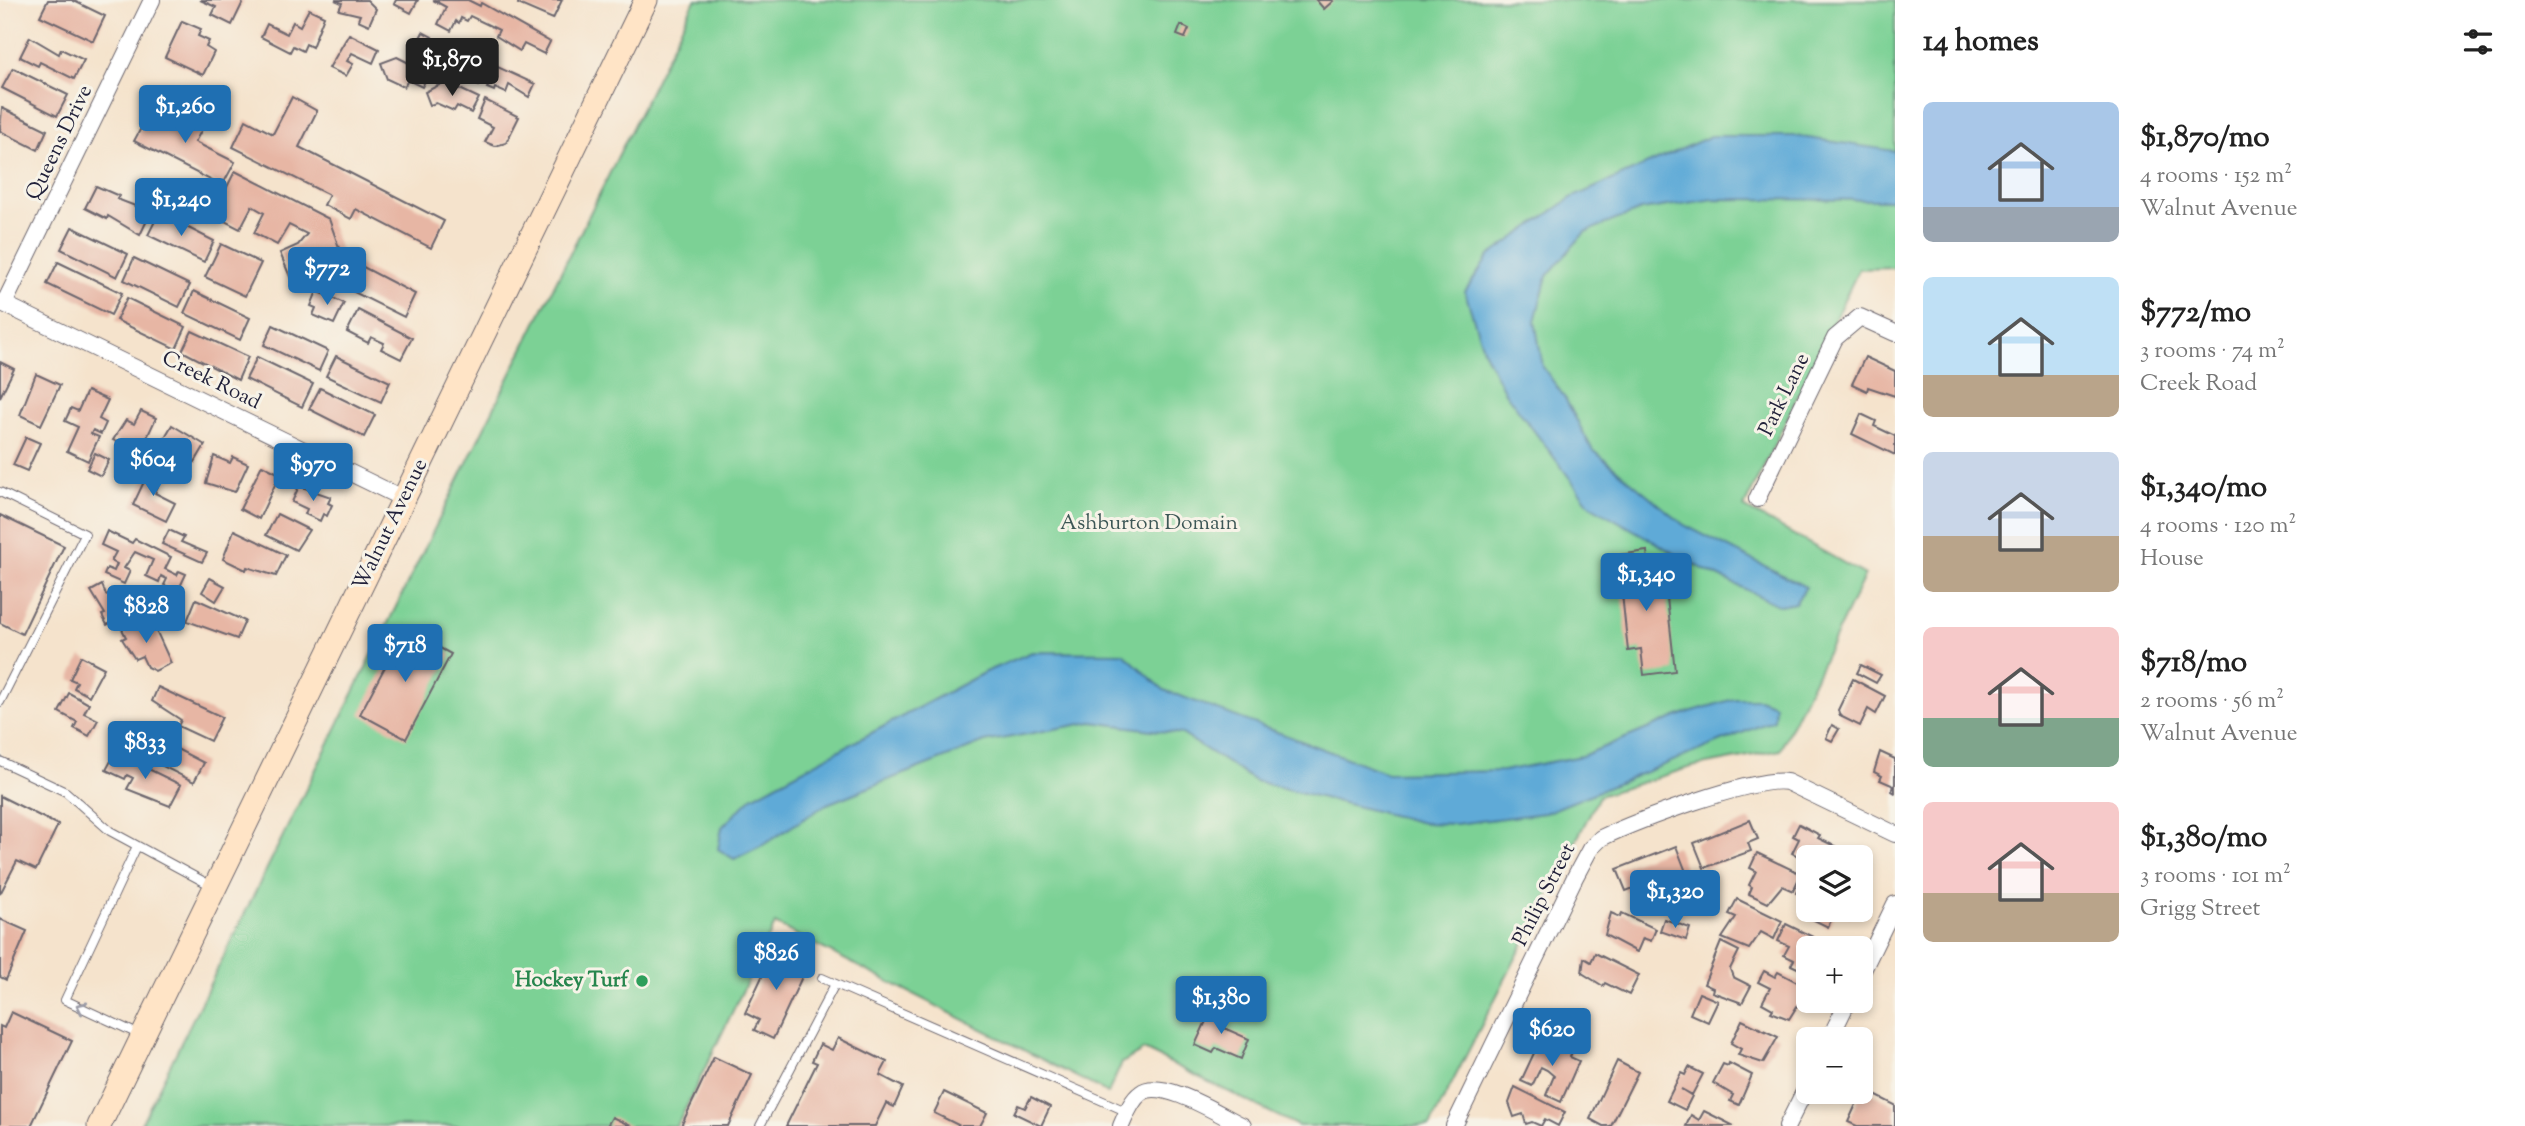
<!DOCTYPE html>
<meta charset="utf-8">
<style>
body{margin:0;font-family:"Sorts Mill Goudy",serif;background:#f2f2f2;color:#222;height:100vh;display:flex;flex-direction:column;font-size:26px;white-space:nowrap}
*{box-sizing:border-box;margin:0}
p{font-size:23px;color:#767676}
.icon{flex:none;width:38px;height:38px;fill:none;stroke:currentColor;stroke-width:2;stroke-linecap:round;stroke-linejoin:round}
.map{position:relative;flex:1;overflow:hidden}
.drawer{display:flex;flex-direction:column;background:#fff;width:630px}
.drawer>*{flex:none}
.tools{position:absolute;left:1796px;top:845px;display:grid;gap:14px}
.tools a{display:grid;place-items:center;width:77px;height:77px;border-radius:10px;background:#fff;box-shadow:0 4px 10px #0003;font-size:35px}
.price{position:absolute;translate:-50% -60px;padding:0 16px;border-radius:7px;background:#1f6fb2;color:#fff;font-size:23px;line-height:46px;filter:drop-shadow(0 2px 4px #0008)}
.price::after{content:'';position:absolute;left:50%;top:42px;width:21px;height:16px;margin-left:-10px;background:inherit;clip-path:polygon(0 0,100% 0,50% 100%)}
.price.current{background:#222;color:#fff}
ul{padding:0;list-style:none}
li{display:flex;align-items:center;gap:21px;height:175px;padding:0 28px}
li span{display:grid;place-items:center;flex:none;width:196px;height:140px;border-radius:10px;color:#555}
li>.icon{margin-inline-start:auto}
span .icon{width:84px;height:84px;fill:#fffc;stroke-width:1}
li b{font-size:30px}
h2{display:flex;justify-content:space-between;align-items:center;height:84px;padding:0 28px;font-size:30px}
main{display:flex;flex:1;min-height:0}
.map>svg:first-child{display:block}
</style>
<main>
<div class="map">
<svg width="1895" height="1126" viewBox="0 0 1895 1126">
<rect width="100%" height="100%" fill="#f7f3e8"/>
<filter id="ink" filterUnits="userSpaceOnUse"><feTurbulence type="fractalNoise" baseFrequency=".0143" numOctaves="2"/><feDisplacementMap in="SourceGraphic" scale="14" xChannelSelector="R" yChannelSelector="G"/><feConvolveMatrix kernelMatrix="1 2 1 2 8 2 1 2 1" color-interpolation-filters="sRGB"/></filter>
<filter id="wash" filterUnits="userSpaceOnUse"><feTurbulence type="fractalNoise" baseFrequency=".00686" numOctaves="4" result="noise"/><feDisplacementMap in="SourceGraphic" scale="28" xChannelSelector="R" yChannelSelector="G"/><feGaussianBlur stdDeviation="1.57" result="paint"/><feColorMatrix in="noise" values="0 0 0 0 0 0 0 0 0 0 0 0 0 0 0 0 0 1.4 0 .05"/><feComposite in="paint" operator="in"/></filter>
<g filter="url(#wash)">
<rect width="100%" height="100%" fill="#f5e3cc"/>
<!-- green -->
<path fill="#7bd195" stroke="#4e7a68" stroke-width="2" d="M 695,0 L 1895,0 L 1895,268 L 1859,269 L 1744,507 L 1865,575 L 1780,750 L 1691,767 L 1599,796 L 1430,1126 L 1298,1126 L 1144,1050 L 1122,1063 L 1108,1093 L 775,924 L 677,1126 L 140,1126 Z"/>
<!-- water -->
<g fill="#5faad7" stroke="#406689" stroke-width="2">
<path d="M 1711,136 L 1795,136 L 1895,151 L 1895,200 L 1714,199 L 1641,210 L 1585,232 L 1547,276 L 1535,321 L 1543,367 L 1565,398 L 1592,449 L 1684,525 L 1806,587 L 1795,603 L 1780,606 L 1693,564 L 1590,505 L 1504,391 L 1484,352 L 1465,292 L 1489,256 L 1571,198 Z"/>
<path d="M 1032,652 L 1123,653 L 1164,690 L 1387,773 L 1503,771 L 1582,756 L 1686,713 L 1734,699 L 1759,699 L 1775,705 L 1774,720 L 1545,813 L 1456,824 L 1423,823 L 1255,781 L 1182,734 L 1092,722 L 985,742 L 827,804 L 763,845 L 734,859 L 718,849 L 722,827 L 752,797 L 985,672 Z"/>
</g>
<g id="blocks">
<!-- building -->
<g fill="#e7b6a4">
<path d="M 48,0 L 72,0 L 105,16 L 93,41 L 40,16 Z"/>
<path d="M 200,0 L 244,0 L 232,25 L 212,15 L 216,7 Z"/>
<path d="M 335,0 L 367,0 L 376,9 L 369,25 L 358,20 L 360,15 L 339,10 L 342,3 Z"/>
<path d="M 396,0 L 418,0 L 411,13 L 394,4 Z"/>
<path d="M 433,0 L 468,0 L 480,6 L 481,3 L 550,42 L 544,54 L 524,44 L 520,51 L 496,36 L 499,30 L 470,16 L 467,21 L 461,18 L 459,23 L 456,21 L 451,31 L 438,24 L 446,7 Z"/>
<path d="M 519,0 L 562,0 L 553,19 L 518,4 Z"/>
<path d="M 1316,0 L 1332,0 L 1333,1 L 1324,9 Z"/>
<path d="M 309,9 L 324,16 L 312,47 L 306,44 L 303,51 L 293,46 L 290,52 L 261,37 L 267,24 L 287,34 L 293,22 L 300,26 Z"/>
<path d="M 182,21 L 201,29 L 198,36 L 209,41 L 206,47 L 214,52 L 203,75 L 165,57 Z"/>
<path d="M 1181,25 L 1189,29 L 1185,38 L 1177,35 Z"/>
<path d="M 423,32 L 432,37 L 430,41 L 457,54 L 451,66 L 426,53 L 428,49 L 417,44 Z"/>
<path d="M 349,34 L 379,49 L 373,63 L 352,53 L 347,61 L 353,64 L 346,76 L 329,68 Z"/>
<path d="M 30,37 L 59,54 L 61,49 L 84,60 L 74,79 L 40,62 L 38,66 L 20,57 Z"/>
<path d="M 397,57 L 429,73 L 422,87 L 408,80 L 404,87 L 387,79 L 381,63 Z"/>
<path d="M 458,61 L 485,74 L 489,63 L 535,84 L 529,97 L 509,85 L 506,93 L 495,88 L 494,91 L 487,88 L 490,83 L 482,80 L 479,86 L 452,74 Z"/>
<path d="M 13,68 L 68,95 L 57,116 L 2,88 Z"/>
<path d="M 445,82 L 479,98 L 471,113 L 457,106 L 454,111 L 436,103 L 430,105 L 425,92 Z"/>
<path d="M 292,97 L 317,111 L 299,147 L 444,221 L 431,248 L 356,209 L 351,219 L 324,205 L 329,195 L 233,147 L 246,120 L 273,134 Z"/>
<path d="M 485,100 L 519,117 L 506,143 L 495,146 L 485,142 L 493,127 L 477,119 Z"/>
<path d="M 183,105 L 208,118 L 195,142 L 235,162 L 222,186 L 134,141 L 147,117 L 171,129 Z"/>
<path d="M 2,108 L 47,130 L 38,150 L 0,131 Z"/>
<path d="M 235,171 L 329,219 L 342,256 L 415,294 L 404,317 L 320,275 L 293,284 L 280,253 L 298,245 L 307,234 L 289,225 L 277,245 L 254,233 L 264,213 L 252,206 L 240,229 L 213,215 Z"/>
<path d="M 96,186 L 119,196 L 117,199 L 151,212 L 140,235 L 108,216 L 107,219 L 85,208 Z"/>
<path d="M 159,213 L 214,241 L 204,262 L 148,235 Z"/>
<path d="M 72,227 L 128,254 L 117,277 L 61,249 Z"/>
<path d="M 221,244 L 261,263 L 245,296 L 205,277 Z"/>
<path d="M 134,258 L 190,285 L 179,307 L 124,280 Z"/>
<path d="M 58,262 L 122,293 L 111,315 L 47,284 Z"/>
<path d="M 194,291 L 250,318 L 240,340 L 184,313 Z"/>
<path d="M 317,291 L 344,303 L 334,324 L 313,315 L 316,308 L 311,306 Z"/>
<path d="M 127,298 L 186,327 L 176,349 L 116,320 Z"/>
<path d="M 358,310 L 412,338 L 401,359 L 381,349 L 384,343 L 371,337 L 368,343 L 347,332 Z"/>
<path d="M 273,325 L 328,351 L 319,371 L 264,345 Z"/>
<path d="M 192,331 L 248,357 L 238,380 L 182,351 Z"/>
<path d="M 336,356 L 390,382 L 381,402 L 326,376 Z"/>
<path d="M 257,357 L 313,384 L 302,407 L 246,379 Z"/>
<path d="M 1865,357 L 1895,371 L 1895,396 L 1868,387 L 1867,391 L 1852,384 Z"/>
<path d="M 0,362 L 14,369 L 0,397 Z"/>
<path d="M 36,374 L 60,385 L 41,425 L 20,415 Z"/>
<path d="M 320,388 L 375,415 L 364,437 L 309,409 Z"/>
<path d="M 87,391 L 108,400 L 99,419 L 106,423 L 101,434 L 93,430 L 91,434 L 99,437 L 88,461 L 67,451 L 78,427 L 65,421 L 71,408 L 78,411 Z"/>
<path d="M 141,411 L 156,418 L 136,461 L 124,455 L 128,447 L 113,440 L 126,420 L 134,424 Z"/>
<path d="M 1861,414 L 1876,421 L 1874,426 L 1895,436 L 1895,455 L 1852,434 Z"/>
<path d="M 172,425 L 205,445 L 195,462 L 185,456 L 181,462 L 158,449 Z"/>
<path d="M 26,437 L 40,443 L 27,471 L 13,465 Z"/>
<path d="M 95,453 L 109,460 L 101,476 L 87,469 Z"/>
<path d="M 214,456 L 230,463 L 233,457 L 248,464 L 235,492 L 206,483 Z"/>
<path d="M 262,465 L 280,474 L 259,519 L 240,509 Z"/>
<path d="M 149,471 L 162,477 L 155,493 L 175,503 L 166,521 L 133,505 Z"/>
<path d="M 299,486 L 331,497 L 328,503 L 332,505 L 327,516 L 323,514 L 320,521 L 305,514 L 307,509 L 292,502 Z"/>
<path d="M 277,514 L 309,530 L 296,550 L 266,535 Z"/>
<path d="M 0,515 L 64,546 L 22,634 L 0,623 Z"/>
<path d="M 169,530 L 184,537 L 181,542 L 207,553 L 202,562 L 162,544 Z"/>
<path d="M 234,530 L 286,555 L 276,576 L 247,567 L 246,570 L 223,559 Z"/>
<path d="M 107,531 L 132,543 L 135,539 L 171,557 L 165,569 L 177,575 L 179,571 L 186,574 L 178,591 L 164,585 L 167,579 L 161,576 L 159,582 L 146,576 L 153,560 L 135,552 L 124,568 L 130,571 L 124,584 L 104,575 L 107,568 L 114,571 L 117,564 L 111,561 L 116,552 L 101,545 Z"/>
<path d="M 1647,551 L 1649,573 L 1664,571 L 1675,671 L 1644,675 L 1641,649 L 1628,651 L 1618,555 Z"/>
<path d="M 210,578 L 225,586 L 216,601 L 202,592 Z"/>
<path d="M 102,585 L 106,595 L 114,592 L 118,602 L 125,599 L 132,613 L 107,625 L 102,615 L 105,614 L 91,591 Z"/>
<path d="M 196,599 L 245,621 L 237,639 L 187,621 Z"/>
<path d="M 149,617 L 153,625 L 142,631 L 144,635 L 156,630 L 171,663 L 155,671 L 147,667 L 142,656 L 135,659 L 122,639 L 126,637 L 122,629 Z"/>
<path d="M 405,629 L 451,654 L 406,739 L 360,714 Z"/>
<path d="M 81,656 L 104,668 L 89,696 L 74,688 L 77,682 L 70,679 Z"/>
<path d="M 1861,665 L 1881,675 L 1876,683 L 1857,673 Z"/>
<path d="M 1853,679 L 1885,696 L 1876,714 L 1868,709 L 1860,726 L 1840,716 L 1838,710 Z"/>
<path d="M 158,687 L 222,717 L 210,741 L 178,726 L 181,720 L 152,701 Z"/>
<path d="M 69,693 L 89,704 L 84,713 L 98,720 L 89,736 L 74,728 L 77,722 L 59,712 Z"/>
<path d="M 1832,725 L 1839,729 L 1832,741 L 1826,738 Z"/>
<path d="M 133,728 L 176,753 L 177,749 L 204,763 L 194,782 L 129,749 L 134,739 L 129,736 Z"/>
<path d="M 1880,752 L 1895,759 L 1895,793 L 1892,791 L 1894,786 L 1880,780 L 1882,776 L 1874,772 Z"/>
<path d="M 122,756 L 181,785 L 170,806 L 127,789 L 133,778 L 127,775 L 125,779 L 106,770 L 112,759 L 118,762 Z"/>
<path d="M 0,796 L 58,825 L 36,870 L 17,861 L 0,894 Z"/>
<path d="M 1750,820 L 1758,839 L 1748,843 L 1751,851 L 1704,868 L 1694,843 Z"/>
<path d="M 1799,824 L 1820,835 L 1818,838 L 1859,858 L 1808,858 L 1808,861 L 1792,853 L 1799,839 L 1793,836 Z"/>
<path d="M 1676,846 L 1686,872 L 1670,878 L 1674,888 L 1660,893 L 1658,888 L 1639,893 L 1636,887 L 1626,891 L 1617,869 Z"/>
<path d="M 1757,853 L 1801,874 L 1793,891 L 1782,886 L 1768,903 L 1749,894 L 1752,887 L 1749,885 L 1756,871 L 1750,868 Z"/>
<path d="M 1804,877 L 1808,879 L 1808,910 L 1802,908 L 1807,898 L 1796,893 Z"/>
<path d="M 1737,899 L 1782,921 L 1774,939 L 1761,932 L 1749,949 L 1722,938 L 1736,917 L 1729,914 Z"/>
<path d="M 1811,910 L 1853,910 L 1850,917 L 1836,910 L 1828,927 L 1808,917 Z"/>
<path d="M 1611,913 L 1620,917 L 1622,913 L 1656,929 L 1651,941 L 1643,938 L 1637,952 L 1605,935 Z"/>
<path d="M 0,919 L 27,931 L 6,980 L 0,977 Z"/>
<path d="M 1664,919 L 1690,928 L 1686,940 L 1660,931 Z"/>
<path d="M 1786,924 L 1821,941 L 1840,948 L 1808,948 L 1808,973 L 1791,965 L 1794,960 L 1784,955 L 1789,946 L 1778,941 Z"/>
<path d="M 1721,942 L 1739,951 L 1730,969 L 1733,977 L 1751,986 L 1742,1003 L 1712,992 L 1713,988 L 1704,984 Z"/>
<path d="M 775,949 L 808,964 L 773,1039 L 754,1030 L 759,1020 L 745,1013 Z"/>
<path d="M 1595,953 L 1639,975 L 1629,995 L 1605,983 L 1603,986 L 1582,973 L 1584,958 L 1591,962 Z"/>
<path d="M 1764,971 L 1775,977 L 1778,972 L 1803,985 L 1799,993 L 1804,995 L 1789,1019 L 1771,1012 L 1773,1009 L 1762,1003 L 1770,988 L 1758,982 Z"/>
<path d="M 1699,993 L 1718,1001 L 1708,1022 L 1690,1014 Z"/>
<path d="M 1212,1008 L 1230,1016 L 1224,1028 L 1249,1039 L 1241,1059 L 1216,1048 L 1213,1053 L 1195,1045 Z"/>
<path d="M 11,1012 L 72,1041 L 31,1126 L 0,1126 L 0,1026 L 4,1028 Z"/>
<path d="M 1742,1020 L 1778,1037 L 1763,1063 L 1738,1055 L 1741,1049 L 1731,1043 Z"/>
<path d="M 838,1038 L 887,1062 L 880,1075 L 903,1087 L 894,1107 L 886,1103 L 875,1126 L 786,1126 L 817,1063 L 812,1061 L 820,1044 L 832,1050 Z"/>
<path d="M 1541,1038 L 1572,1052 L 1570,1057 L 1579,1061 L 1561,1102 L 1546,1095 L 1554,1076 L 1547,1070 L 1541,1067 L 1532,1086 L 1521,1081 Z"/>
<path d="M 714,1057 L 752,1075 L 728,1126 L 681,1126 Z"/>
<path d="M 1617,1061 L 1638,1072 L 1611,1126 L 1603,1126 L 1590,1119 Z"/>
<path d="M 1729,1063 L 1752,1075 L 1739,1105 L 1730,1101 L 1733,1095 L 1713,1083 L 1723,1064 L 1728,1066 Z"/>
<path d="M 1689,1067 L 1703,1074 L 1692,1095 L 1681,1089 L 1692,1096 L 1685,1110 L 1667,1101 L 1681,1073 L 1685,1075 Z"/>
<path d="M 1515,1087 L 1565,1112 L 1558,1126 L 1545,1119 L 1541,1126 L 1532,1122 L 1526,1124 L 1523,1114 L 1514,1117 L 1509,1103 Z"/>
<path d="M 1863,1089 L 1895,1105 L 1895,1126 L 1857,1126 L 1848,1122 Z"/>
<path d="M 944,1092 L 987,1113 L 980,1126 L 960,1126 L 934,1113 Z"/>
<path d="M 1031,1097 L 1050,1107 L 1041,1126 L 1014,1113 L 1018,1105 L 1025,1108 Z"/>
<path d="M 1704,1111 L 1734,1126 L 1686,1126 L 1691,1115 L 1699,1120 Z"/>
<path d="M 612,1117 L 631,1126 L 607,1126 Z"/>
</g>
</g>
</g>
<g filter="url(#ink)">
<use href="#blocks" fill-opacity="0" stroke="#6c666e" stroke-width="2"/>
<g fill="none" stroke-linecap="round" stroke-linejoin="round">
<!-- lane casing -->
<g stroke="#6c666e" stroke-width="10">
<g id="lane">
<path d="M 0,492 L 85,534 L 0,702"/>
<path d="M 0,761 L 66,792 L 110,831 L 212,886"/>
<path d="M 137,846 L 65,1000 L 140,1035"/>
<path d="M 822,978 L 1128,1112"/>
<path d="M 760,1126 L 835,984"/>
</g>
</g>
<!-- street casing -->
<g stroke="#6c666e" stroke-width="18">
<g id="street">
<path d="M 0,302 L 404,499"/>
<path d="M 4,304 L 152,0"/>
<path d="M 1757,499 L 1835,338 L 1860,317 L 1895,333"/>
<path d="M 1860,976 L 1895,904"/>
<path d="M 1829,1040 L 1848,1001"/>
<path d="M 1121,1126 C 1126,1115 1131,1100 1141,1093 C 1161,1077 1222,1116 1243,1126"/>
<path d="M 1454,1126 L 1575,877 L 1590,849 L 1601,838 C 1634,822 1755,776 1787,782 L 1895,834"/>
<path d="M 1787,1126 L 1808,1084"/>
</g>
</g>
<!-- secondary casing -->
<g stroke="#6c666e" stroke-width="25">
<path id="secondary" d="M 99,1126 L 646,0"/>
</g>
<!-- lane -->
<use href="#lane" stroke="#fff" stroke-width="8"/>
<!-- street -->
<use href="#street" stroke="#fff" stroke-width="16"/>
<!-- secondary -->
<use href="#secondary" stroke="#ffe4c6" stroke-width="23"/>
</g>
<!-- one-way arrows -->
<defs><path id="oneway-chevron" d="M-2-3.5L2.5 0L-2 3.5" fill="none" stroke-width="1.6" stroke-linecap="round" stroke-linejoin="round" transform="scale(1.75)"/></defs>
<use stroke="#9c9ca7" href="#oneway-chevron" transform="translate(81 1007) rotate(-155)"/>
</g>
<!-- markers -->
<circle fill="#2e9e5b" stroke="#f7f3e8" stroke-width="2.5" cx="642" cy="981" r="7"/>
<g text-anchor="middle" dominant-baseline="central" stroke-width="6" stroke-linejoin="round" paint-order="stroke">
<!-- street labels -->
<g font-size="21" fill="#22223b" stroke="#f7f3e8">
<text transform="translate(60 143) rotate(-64)">Queens Drive</text>
<text transform="translate(211 381) rotate(26)">Creek Road</text>
<text transform="translate(1785 395) rotate(-64)">Park Lane</text>
<text transform="translate(391 525) rotate(-64)">Walnut Avenue</text>
<text transform="translate(1545 895) rotate(-63)">Philip Street</text>
</g>
<!-- park labels -->
<g font-size="21" fill="#3d5756" stroke="#f7f3e8">
<text x="1149" y="524">Ashburton Domain</text>
</g>
<!-- leisure labels -->
<g font-size="21" font-weight="bold" fill="#27864d" stroke="#f7f3e8" text-anchor="end">
<text x="628" y="981">Hockey Turf</text>
</g>
</g>
</svg>
<div class="tools">
<a><svg class="icon" aria-label="layers" viewBox="0 0 24 24"><path d="M12 4l9 5-9 5-9-5zM3 14l9 5 9-5"/></svg></a>
<a>+</a>
<a>−</a>
</div>
<b class="price current" style="left:452px;top:98px">$1,870</b>
<b class="price" style="left:185px;top:145px">$1,260</b>
<b class="price" style="left:181px;top:238px">$1,240</b>
<b class="price" style="left:327px;top:307px">$772</b>
<b class="price" style="left:153px;top:498px">$604</b>
<b class="price" style="left:313px;top:503px">$970</b>
<b class="price" style="left:1646px;top:613px">$1,340</b>
<b class="price" style="left:146px;top:645px">$828</b>
<b class="price" style="left:405px;top:684px">$718</b>
<b class="price" style="left:145px;top:781px">$833</b>
<b class="price" style="left:1675px;top:930px">$1,320</b>
<b class="price" style="left:776px;top:992px">$826</b>
<b class="price" style="left:1221px;top:1036px">$1,380</b>
<b class="price" style="left:1552px;top:1068px">$620</b>
</div>
<section class="drawer">
<h2>14 homes<svg class="icon" aria-label="filters" viewBox="0 0 24 24"><path d="M4 7h16M4 17h16"/><circle cx="9" cy="7" r="2"/><circle cx="15" cy="17" r="2"/></svg></h2>
<ul>
<li><span style="background:linear-gradient(#a9c7e8 75%,#9aa5b1 0)"><svg class="icon" aria-label="home" viewBox="0 0 24 24"><path d="M3 11l9-7 9 7M6 9v11h12V9"/></svg></span><div><b>$1,870/mo</b><p>4 rooms · 152 m²</p><p>Walnut Avenue</p></div></li>
<li><span style="background:linear-gradient(#bfe0f5 70%,#b9a48a 0)"><svg class="icon" aria-label="home" viewBox="0 0 24 24"><path d="M3 11l9-7 9 7M6 9v11h12V9"/></svg></span><div><b>$772/mo</b><p>3 rooms · 74 m²</p><p>Creek Road</p></div></li>
<li><span style="background:linear-gradient(#c9d6e8 60%,#b9a48a 0)"><svg class="icon" aria-label="home" viewBox="0 0 24 24"><path d="M3 11l9-7 9 7M6 9v11h12V9"/></svg></span><div><b>$1,340/mo</b><p>4 rooms · 120 m²</p><p>House</p></div></li>
<li><span style="background:linear-gradient(#f6c9c9 65%,#7fa58c 0)"><svg class="icon" aria-label="home" viewBox="0 0 24 24"><path d="M3 11l9-7 9 7M6 9v11h12V9"/></svg></span><div><b>$718/mo</b><p>2 rooms · 56 m²</p><p>Walnut Avenue</p></div></li>
<li><span style="background:linear-gradient(#f6c9c9 65%,#b9a48a 0)"><svg class="icon" aria-label="home" viewBox="0 0 24 24"><path d="M3 11l9-7 9 7M6 9v11h12V9"/></svg></span><div><b>$1,380/mo</b><p>3 rooms · 101 m²</p><p>Grigg Street</p></div></li>
</ul>
</section>
</main>
